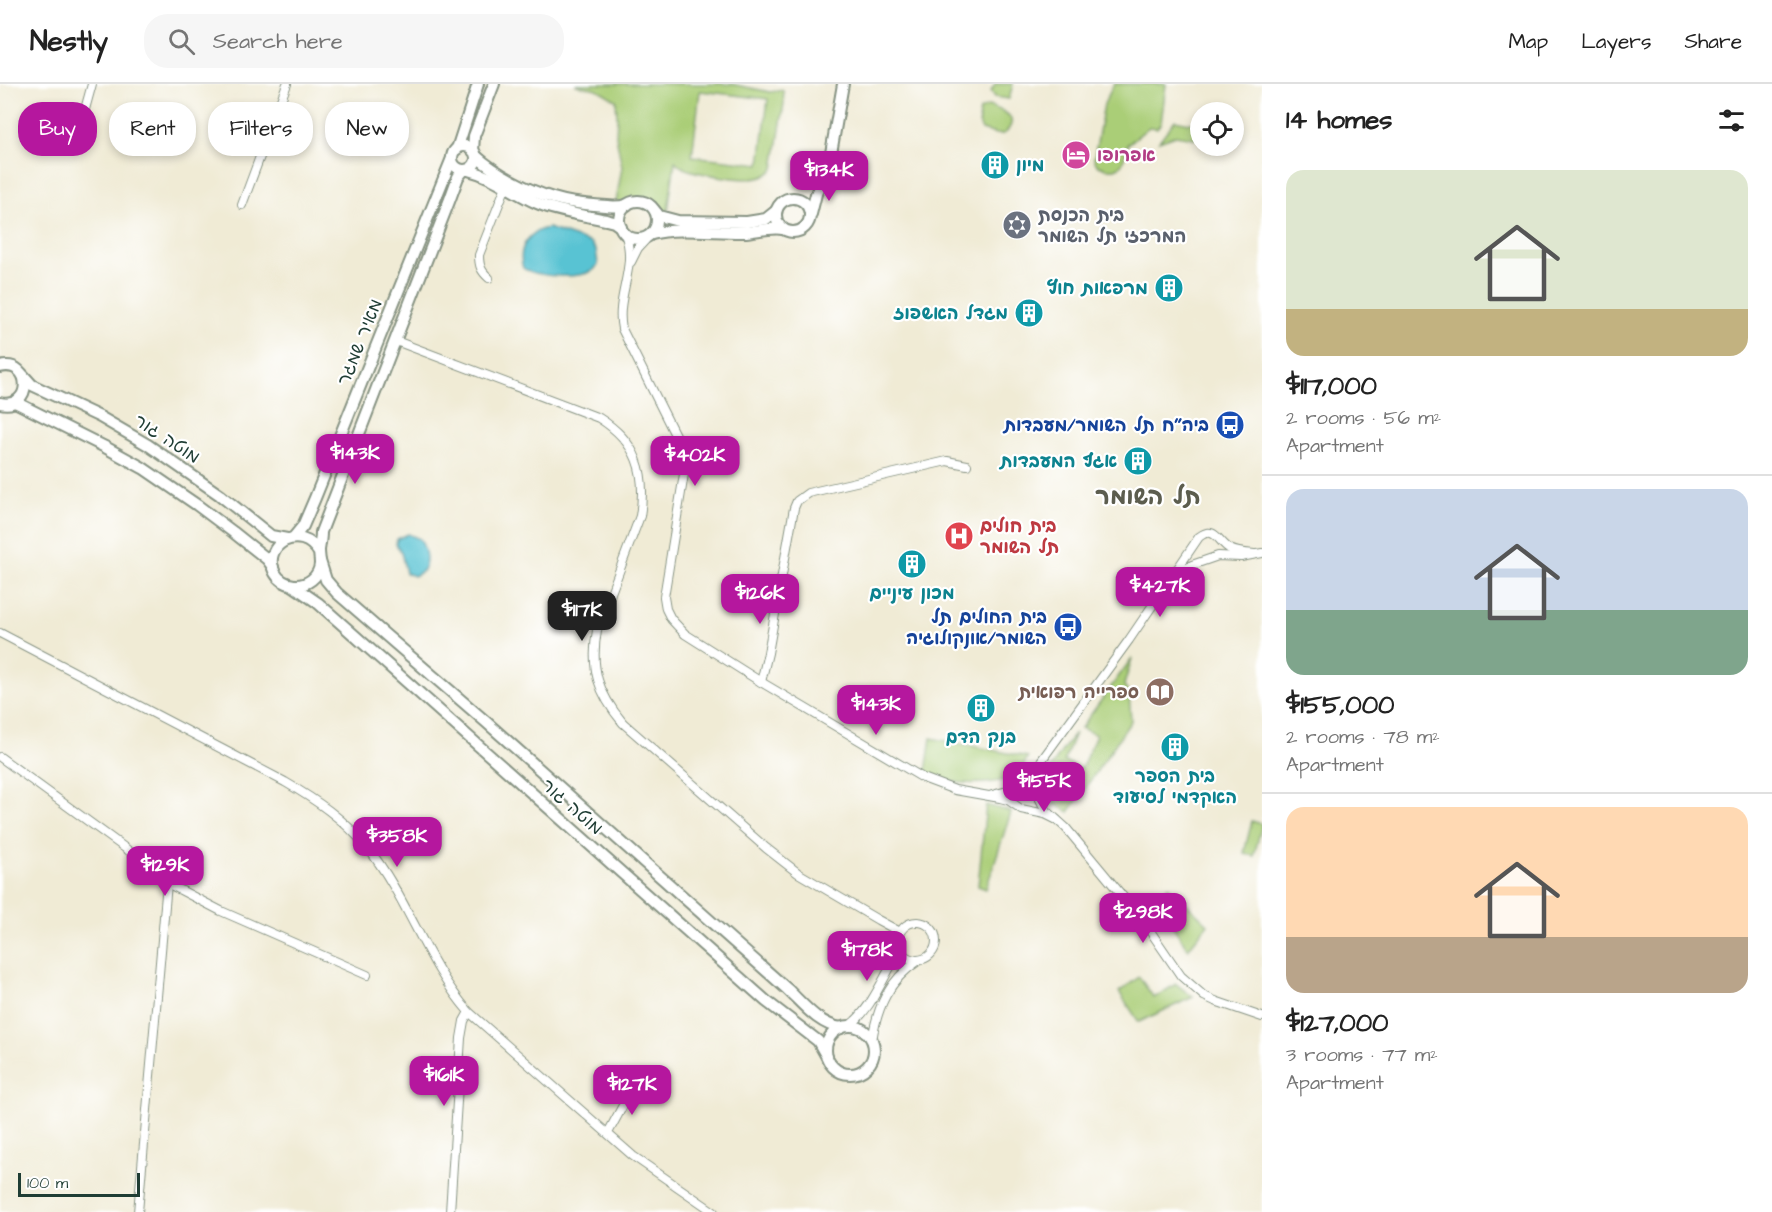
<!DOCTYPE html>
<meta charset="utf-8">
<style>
body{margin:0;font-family:"Architects Daughter","Playpen Sans Hebrew",sans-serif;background:#f6f6f6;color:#222;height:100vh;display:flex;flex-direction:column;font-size:22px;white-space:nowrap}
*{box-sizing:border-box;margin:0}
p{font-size:20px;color:#767676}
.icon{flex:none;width:33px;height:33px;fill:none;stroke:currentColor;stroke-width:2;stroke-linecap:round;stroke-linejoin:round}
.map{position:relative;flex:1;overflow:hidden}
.panel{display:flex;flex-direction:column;background:#fff;width:510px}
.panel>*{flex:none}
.hud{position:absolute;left:18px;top:18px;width:570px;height:54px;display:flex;gap:12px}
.tools{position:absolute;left:1190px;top:18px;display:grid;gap:12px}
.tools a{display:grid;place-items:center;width:54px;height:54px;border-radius:50%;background:#fff;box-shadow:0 3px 9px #0003;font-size:30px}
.scale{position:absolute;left:18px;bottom:15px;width:122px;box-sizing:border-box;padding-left:6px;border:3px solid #1f3d34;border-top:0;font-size:16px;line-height:21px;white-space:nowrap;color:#1f3d34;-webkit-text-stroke:4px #fff;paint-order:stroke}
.price{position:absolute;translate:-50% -51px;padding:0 14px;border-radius:12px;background:#b5179e;color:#fff;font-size:20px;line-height:39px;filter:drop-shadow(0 2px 3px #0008)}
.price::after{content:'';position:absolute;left:50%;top:36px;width:18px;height:14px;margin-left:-9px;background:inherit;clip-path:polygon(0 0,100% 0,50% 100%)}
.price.on{background:#222;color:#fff}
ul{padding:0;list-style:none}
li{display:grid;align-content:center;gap:12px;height:318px;padding:0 24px}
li+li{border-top:2px solid #e0e0e0}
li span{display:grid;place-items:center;height:186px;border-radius:18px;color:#555}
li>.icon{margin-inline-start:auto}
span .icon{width:108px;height:108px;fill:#fffc;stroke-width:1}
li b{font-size:26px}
h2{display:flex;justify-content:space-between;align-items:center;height:72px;padding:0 24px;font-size:26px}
.tag{padding:0 21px;border-radius:24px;background:#fff;box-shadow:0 3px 9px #0003;font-size:21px;line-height:54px}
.tag.on{background:#b5179e;color:#fff}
header{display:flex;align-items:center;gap:36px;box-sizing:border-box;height:84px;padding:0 30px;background:#fff;border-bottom:2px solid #e0e0e0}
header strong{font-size:28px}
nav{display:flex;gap:33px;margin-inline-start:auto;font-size:21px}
.search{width:420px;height:54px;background:#f6f6f6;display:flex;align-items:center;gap:15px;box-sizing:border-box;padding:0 21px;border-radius:24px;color:#767676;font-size:22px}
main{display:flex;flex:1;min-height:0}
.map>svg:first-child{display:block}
</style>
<header>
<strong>Nestly</strong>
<div class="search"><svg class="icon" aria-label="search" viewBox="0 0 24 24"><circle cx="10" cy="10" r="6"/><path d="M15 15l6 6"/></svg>Search here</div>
<nav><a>Map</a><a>Layers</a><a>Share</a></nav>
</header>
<main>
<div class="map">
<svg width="1262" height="1128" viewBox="0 0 1262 1128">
<rect width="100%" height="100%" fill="#fff"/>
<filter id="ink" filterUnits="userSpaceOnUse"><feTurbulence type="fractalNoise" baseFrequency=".0167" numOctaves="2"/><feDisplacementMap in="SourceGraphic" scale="12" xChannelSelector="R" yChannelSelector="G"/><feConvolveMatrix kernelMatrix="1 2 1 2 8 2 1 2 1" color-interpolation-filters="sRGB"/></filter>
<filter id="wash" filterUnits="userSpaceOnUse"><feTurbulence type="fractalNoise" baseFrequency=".008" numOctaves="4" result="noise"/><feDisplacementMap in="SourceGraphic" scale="24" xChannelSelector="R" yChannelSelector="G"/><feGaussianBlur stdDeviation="1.35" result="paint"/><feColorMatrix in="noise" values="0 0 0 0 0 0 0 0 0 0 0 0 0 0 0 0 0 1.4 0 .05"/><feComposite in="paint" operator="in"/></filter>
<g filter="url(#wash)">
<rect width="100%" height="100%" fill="#f0ebd5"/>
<!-- green -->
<g fill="#aace77" stroke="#648656" stroke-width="1.5" fill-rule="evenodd">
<path d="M 576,0 L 731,0 L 770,8 L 783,6 L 784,19 L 774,85 C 769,89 765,93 758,94 C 745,97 694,90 682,83 C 680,82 677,79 675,77 L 668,127 L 616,118 L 622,83 L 616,52 L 617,33 L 616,16 L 597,5 L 576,1 ZM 700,7 L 768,15 L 760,80 L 692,72 Z"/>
<path d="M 995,0 L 1013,0 L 1009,15 L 995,13 L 991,7 Z"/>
<path d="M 1114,0 L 1166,0 L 1161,39 L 1157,44 L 1149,43 L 1127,61 C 1124,81 1120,92 1097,81 L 1094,75 L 1104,20 Z"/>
<path d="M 988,22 C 1003,26 1022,33 1004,50 L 996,50 L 982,46 C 978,39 978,34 980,26 Z"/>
<path d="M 1175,36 L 1200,41 L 1200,55 L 1176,51 L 1159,57 Z"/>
<path d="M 1132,574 L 1124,601 L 1129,610 L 1131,637 L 1069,728 C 1063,724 1054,721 1049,715 C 1035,696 1065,664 1075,649 L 1064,677 L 1081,685 L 1096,651 L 1081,644 Z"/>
<path d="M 931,654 L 1028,673 C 1025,678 1022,685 1018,689 C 1004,701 966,701 948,697 C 941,695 933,691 926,688 Z"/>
<path d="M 986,721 L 1011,728 L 986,805 L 978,802 Z"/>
<path d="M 1252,737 L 1262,740 L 1254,772 L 1244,769 Z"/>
<path d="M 1168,802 L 1208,840 L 1188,865 L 1158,820 Z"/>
<path d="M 1139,893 L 1154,914 L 1176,900 L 1193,913 L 1139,938 L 1119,908 Z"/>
</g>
<!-- water -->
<g fill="#58c3d3" stroke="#3c8084" stroke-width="1.5">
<path d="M 548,144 L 591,159 L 596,166 L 598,180 C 596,183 595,186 592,187 C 577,195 536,193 523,184 C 517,165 528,147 548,144 Z"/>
<path d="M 408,450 L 420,455 C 427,468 431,486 414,492 L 406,489 L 401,468 L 396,460 L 397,455 Z"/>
</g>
</g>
<g filter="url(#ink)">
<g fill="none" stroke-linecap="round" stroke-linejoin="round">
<!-- street casing -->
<g stroke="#889484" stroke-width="10">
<g id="street">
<path d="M 76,58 L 92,0"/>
<path d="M 242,121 L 287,0"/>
<path d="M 625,150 C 638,182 615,213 622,245 L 677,355 L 683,371 L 684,390 L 664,513 L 666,525 L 671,535 L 685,550 L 761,598 L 923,694 L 955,706 L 1000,714 L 1008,716 L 1021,725 L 1045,730 L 1057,736"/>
<path d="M 631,178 L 638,164 L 649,152"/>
<path d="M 489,194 C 481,187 479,182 479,171 L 506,102"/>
<path d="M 396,257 L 599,334 C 637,358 647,388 640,432 L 597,546 C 590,585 598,609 623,639 L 766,764 L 798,789 L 878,836 L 900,848"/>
<path d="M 1178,490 L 1192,481 L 1218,472 L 1241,473 L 1262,469"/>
<path d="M 0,549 L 285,698 C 316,716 344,735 367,763 C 408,814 426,879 469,928 L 633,1072 L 714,1128"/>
<path d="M 761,598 L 768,569 L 794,424 L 797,417 L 808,409 L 947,377 L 967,381"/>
<path d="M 0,673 L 151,783 L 167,799 L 221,827 L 367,891"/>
<path d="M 1038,684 L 1035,694 L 1036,708 L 1045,725 L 1066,744 L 1144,838 L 1181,892 L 1204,912 L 1215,917 L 1262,933"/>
<path d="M 1021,702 L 1041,677 L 1129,556 L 1199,453 C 1215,441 1218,458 1230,465 C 1238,469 1245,469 1254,470"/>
<path d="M 992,711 L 1015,705 L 1024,701 L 1031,703 L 1036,708"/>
<circle cx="917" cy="857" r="19"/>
<path d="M 848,943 C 871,926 882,896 896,873 L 899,864"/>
<path d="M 872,957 C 877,923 889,896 918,877"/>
<path d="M 608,1049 L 633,1003"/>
<path d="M 138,1128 L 167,799"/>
<path d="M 450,1128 L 461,954 L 464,937 L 469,928"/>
</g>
</g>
<!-- secondary casing -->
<g stroke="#889484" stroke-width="14">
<g id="secondary">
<circle cx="464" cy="74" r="12"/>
<path d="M 457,65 L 478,0"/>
<path d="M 473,67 L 474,52 L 494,0"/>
<path d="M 476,72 C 495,89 528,107 553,114 C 566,118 581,120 594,121 C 605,122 616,124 627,121"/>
<path d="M 468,86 C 496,93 512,108 537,119 C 558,128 583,131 606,136 L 614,138 L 621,143"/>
<circle cx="793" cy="131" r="17"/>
<circle cx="638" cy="136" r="19"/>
<path d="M 656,128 L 659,132 L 678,137 L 747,138 L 766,135 L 776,127"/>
<path d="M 811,130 L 816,110 L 830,75 L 843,0"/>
<path d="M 652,150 C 677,143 718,149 746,148 C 758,147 771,143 783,145"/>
<path d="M 0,283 C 33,275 33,326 0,319"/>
<path d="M 23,291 L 32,301 L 100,333 L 148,361 L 220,411 L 271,452 L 287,455"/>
<path d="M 15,318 L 105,363 L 143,384 L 197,421 L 233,448 L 267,475 L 273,483"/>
<path d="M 294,453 L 303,442 L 315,414 L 452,74"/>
<path d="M 319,469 C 301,438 260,461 275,489 C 279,496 286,500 294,501 C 307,502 319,493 320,480 C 320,475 319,471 319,466 C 320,460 321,454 321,448 L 450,115 L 458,93 L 463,87"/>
<path d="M 320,477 L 326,496 L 337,509 L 485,637 L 787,905 C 804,921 818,940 841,944"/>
<path d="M 292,501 L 318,519 L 766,917 L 818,957 L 827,973"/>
<circle cx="850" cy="966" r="24"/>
</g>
</g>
<!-- street -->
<use href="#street" stroke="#fff" stroke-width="8"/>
<!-- secondary -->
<use href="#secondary" stroke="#fff" stroke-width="10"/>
</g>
</g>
<!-- icons -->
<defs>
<g id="hotel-disc" transform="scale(1.5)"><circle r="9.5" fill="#d1479c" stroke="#fff"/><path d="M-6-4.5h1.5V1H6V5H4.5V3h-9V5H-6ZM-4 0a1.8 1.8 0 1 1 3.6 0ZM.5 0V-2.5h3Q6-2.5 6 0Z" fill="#fff"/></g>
<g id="building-disc" transform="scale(1.5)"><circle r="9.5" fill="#0f9aa8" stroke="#fff"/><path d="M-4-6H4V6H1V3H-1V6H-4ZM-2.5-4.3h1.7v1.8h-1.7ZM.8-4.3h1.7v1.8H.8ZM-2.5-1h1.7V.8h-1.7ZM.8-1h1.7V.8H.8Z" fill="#fff"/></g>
<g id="synagogue-disc" transform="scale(1.5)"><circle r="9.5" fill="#6b7280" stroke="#fff"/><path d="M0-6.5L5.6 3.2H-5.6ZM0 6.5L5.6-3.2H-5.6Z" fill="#fff"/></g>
<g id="bus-disc" transform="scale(1.5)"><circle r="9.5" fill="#1a4fb4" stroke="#fff"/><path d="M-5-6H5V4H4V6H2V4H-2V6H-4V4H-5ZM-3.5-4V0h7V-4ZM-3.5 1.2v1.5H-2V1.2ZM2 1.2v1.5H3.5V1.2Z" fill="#fff"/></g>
<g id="hospital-disc" transform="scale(1.5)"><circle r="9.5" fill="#e0444e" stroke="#fff"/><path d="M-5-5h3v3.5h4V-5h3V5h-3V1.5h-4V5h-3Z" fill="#fff"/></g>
<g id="library-disc" transform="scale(1.5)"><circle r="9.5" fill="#8d6e63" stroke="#fff"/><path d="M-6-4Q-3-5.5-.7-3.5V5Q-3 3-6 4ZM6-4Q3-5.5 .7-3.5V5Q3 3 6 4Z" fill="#fff"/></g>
</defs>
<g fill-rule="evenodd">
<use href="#hotel-disc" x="1076" y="71"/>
<use href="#building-disc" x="995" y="81"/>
<use href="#synagogue-disc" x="1017" y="141"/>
<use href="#building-disc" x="1169" y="204"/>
<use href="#building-disc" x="1029" y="229"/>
<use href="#bus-disc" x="1230" y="341"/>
<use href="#building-disc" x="1138" y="377"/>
<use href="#hospital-disc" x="959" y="452"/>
<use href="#building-disc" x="912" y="480"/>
<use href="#bus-disc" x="1068" y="543"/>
<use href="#library-disc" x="1160" y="608"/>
<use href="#building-disc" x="981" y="624"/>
<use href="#building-disc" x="1175" y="663"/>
</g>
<g text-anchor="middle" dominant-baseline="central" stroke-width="4.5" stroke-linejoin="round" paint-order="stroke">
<!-- hotel labels -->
<g font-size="18" font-weight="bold" fill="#b23c85" stroke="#fff" text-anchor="start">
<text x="1097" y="71">אפרופו</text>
</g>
<!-- culture labels -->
<g font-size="18" font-weight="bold" fill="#0d838f" stroke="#fff" text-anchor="end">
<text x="1016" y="81" text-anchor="start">מיון</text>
<text x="1148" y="204">מרפאות חוץ</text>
<text x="1008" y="229">מגדל האשפוז</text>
<text x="1117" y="377">אגף המעבדות</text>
<text x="912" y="509" text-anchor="middle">מכון עיניים</text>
<text x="981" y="653" text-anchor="middle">בנק הדם</text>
<text x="1175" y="692" text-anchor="middle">בית הספר<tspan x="1175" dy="21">האקדמי לסיעוד</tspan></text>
</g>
<!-- worship labels -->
<g font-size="18" font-weight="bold" fill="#5b616d" stroke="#fff" text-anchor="start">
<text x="1038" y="131">בית הכנסת<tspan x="1038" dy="21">המרכזי תל השומר</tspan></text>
</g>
<!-- street labels -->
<g font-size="18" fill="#1f3d34" stroke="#fff">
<text transform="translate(360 258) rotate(-68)">מאיר שמגר</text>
<text transform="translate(167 355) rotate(33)">מוטה גור</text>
<text transform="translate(572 723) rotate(41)">מוטה גור</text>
</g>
<!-- transit labels -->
<g font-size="18" font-weight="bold" fill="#164399" stroke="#fff" text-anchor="end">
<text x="1209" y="341">ביה״ח תל השומר/מעבדות</text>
<text x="1047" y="533">בית החולים תל<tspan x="1047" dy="21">השומר/אונקולוגיה</tspan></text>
</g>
<!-- health labels -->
<g font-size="18" font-weight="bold" fill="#be3a42" stroke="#fff" text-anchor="start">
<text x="980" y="442">בית חולים<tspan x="980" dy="21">תל השומר</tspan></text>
</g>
<!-- education labels -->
<g font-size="18" font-weight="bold" fill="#785e54" stroke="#fff" text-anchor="end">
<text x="1139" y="608">ספרייה רפואית</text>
</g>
<!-- district labels -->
<g font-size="24" font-weight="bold" fill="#5c5d4e" stroke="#fff">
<text x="1148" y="413">תל השומר</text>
</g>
</g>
</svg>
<div class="tools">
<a><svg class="icon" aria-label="locate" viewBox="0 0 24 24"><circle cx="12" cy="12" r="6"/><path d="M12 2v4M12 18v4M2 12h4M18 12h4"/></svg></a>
</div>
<div class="scale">100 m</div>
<b class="price" style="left:829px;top:118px">$134K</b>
<b class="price" style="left:355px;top:401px">$143K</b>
<b class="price" style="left:695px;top:403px">$402K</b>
<b class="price" style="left:1160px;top:534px">$427K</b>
<b class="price" style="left:760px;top:541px">$126K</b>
<b class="price on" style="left:582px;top:558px">$117K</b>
<b class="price" style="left:876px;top:652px">$143K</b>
<b class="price" style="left:1044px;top:729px">$155K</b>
<b class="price" style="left:397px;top:784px">$358K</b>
<b class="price" style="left:165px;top:813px">$129K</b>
<b class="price" style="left:1143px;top:860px">$298K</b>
<b class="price" style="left:867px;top:898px">$178K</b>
<b class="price" style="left:444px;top:1023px">$161K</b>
<b class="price" style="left:632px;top:1032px">$127K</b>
<div class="hud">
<a class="tag on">Buy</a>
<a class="tag">Rent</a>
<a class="tag">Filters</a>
<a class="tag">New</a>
</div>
</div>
<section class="panel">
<h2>14 homes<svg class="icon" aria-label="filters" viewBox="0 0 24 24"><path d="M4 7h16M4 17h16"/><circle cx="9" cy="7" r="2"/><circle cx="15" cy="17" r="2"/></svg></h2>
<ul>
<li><span style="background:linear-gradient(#dfe7d0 75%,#c2b280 0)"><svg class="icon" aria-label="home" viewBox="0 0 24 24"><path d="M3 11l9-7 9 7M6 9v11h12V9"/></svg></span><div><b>$117,000</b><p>2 rooms · 56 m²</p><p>Apartment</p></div></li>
<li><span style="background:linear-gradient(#c9d6e8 65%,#7fa58c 0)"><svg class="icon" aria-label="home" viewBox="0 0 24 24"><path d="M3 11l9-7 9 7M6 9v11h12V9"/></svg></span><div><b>$155,000</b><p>2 rooms · 78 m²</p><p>Apartment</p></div></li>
<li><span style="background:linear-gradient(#ffd9b3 70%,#b9a48a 0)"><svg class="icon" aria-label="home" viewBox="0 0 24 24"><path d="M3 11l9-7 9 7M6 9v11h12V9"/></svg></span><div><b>$127,000</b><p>3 rooms · 77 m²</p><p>Apartment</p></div></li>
</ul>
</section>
</main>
